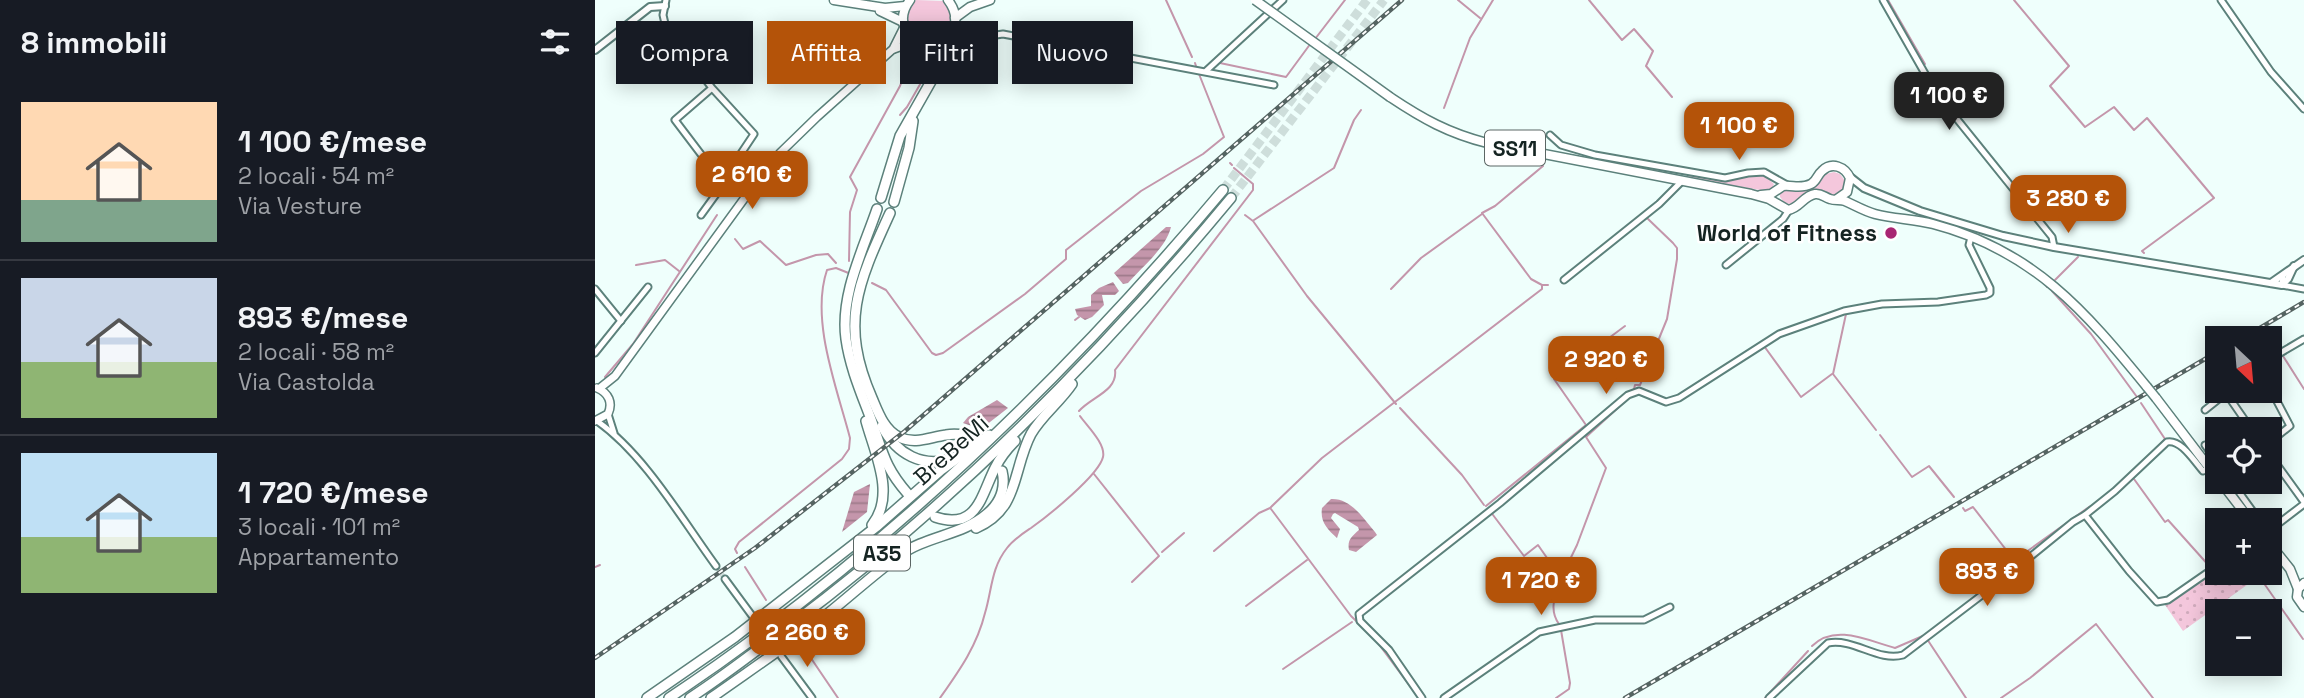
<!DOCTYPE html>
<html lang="it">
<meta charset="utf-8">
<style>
body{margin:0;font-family:"Space Grotesk",sans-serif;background:#20242c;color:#f1f3f6;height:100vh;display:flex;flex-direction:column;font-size:26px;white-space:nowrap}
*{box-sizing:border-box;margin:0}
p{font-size:23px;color:#9ea1a6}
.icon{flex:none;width:38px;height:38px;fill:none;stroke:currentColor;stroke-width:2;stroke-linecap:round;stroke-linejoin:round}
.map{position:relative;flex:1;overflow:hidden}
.sheet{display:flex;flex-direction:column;background:#171b24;width:595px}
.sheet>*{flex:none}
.top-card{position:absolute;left:21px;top:21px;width:665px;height:63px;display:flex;gap:14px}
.needle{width:46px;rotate:154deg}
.buttons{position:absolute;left:1610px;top:326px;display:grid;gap:14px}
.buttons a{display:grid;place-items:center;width:77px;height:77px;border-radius:0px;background:#171b24;box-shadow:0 4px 18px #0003;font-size:35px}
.price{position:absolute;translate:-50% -60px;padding:0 16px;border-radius:14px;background:#b45309;color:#fff;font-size:23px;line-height:46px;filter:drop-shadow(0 2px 4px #0008)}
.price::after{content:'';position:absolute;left:50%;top:42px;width:21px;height:16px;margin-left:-10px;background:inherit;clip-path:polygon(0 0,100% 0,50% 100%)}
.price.current{background:#222;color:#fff}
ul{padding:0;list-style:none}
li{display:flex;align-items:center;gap:21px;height:175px;padding:0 21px}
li+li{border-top:2px solid #363941}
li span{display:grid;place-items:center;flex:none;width:196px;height:140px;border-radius:0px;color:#555}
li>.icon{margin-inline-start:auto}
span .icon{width:84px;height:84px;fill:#fffc;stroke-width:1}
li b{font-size:30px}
h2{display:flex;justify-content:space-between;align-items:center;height:84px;padding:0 21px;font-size:30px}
.pill{padding:0 24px;border-radius:0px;background:#171b24;box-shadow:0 4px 18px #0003;font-size:24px;line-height:63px}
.pill.current{background:#b45309;color:#fff}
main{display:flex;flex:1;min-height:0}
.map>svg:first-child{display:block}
</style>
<main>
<section class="sheet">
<h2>8 immobili<svg class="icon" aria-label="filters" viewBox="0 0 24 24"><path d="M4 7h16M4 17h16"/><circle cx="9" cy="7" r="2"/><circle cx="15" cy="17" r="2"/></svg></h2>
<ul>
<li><span style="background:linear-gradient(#ffd9b3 70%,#7fa58c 0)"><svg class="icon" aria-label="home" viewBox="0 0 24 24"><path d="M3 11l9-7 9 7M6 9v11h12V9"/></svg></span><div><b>1 100 €/mese</b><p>2 locali · 54 m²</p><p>Via Vesture</p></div></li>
<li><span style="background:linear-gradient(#c9d6e8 60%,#8fb573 0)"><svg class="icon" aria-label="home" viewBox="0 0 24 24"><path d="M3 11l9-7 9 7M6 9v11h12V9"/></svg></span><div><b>893 €/mese</b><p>2 locali · 58 m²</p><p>Via Castolda</p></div></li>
<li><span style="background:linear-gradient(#bfe0f5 60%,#8fb573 0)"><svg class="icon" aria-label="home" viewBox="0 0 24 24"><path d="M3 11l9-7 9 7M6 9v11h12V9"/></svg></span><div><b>1 720 €/mese</b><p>3 locali · 101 m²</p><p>Appartamento</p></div></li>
</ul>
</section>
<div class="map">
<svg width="1709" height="698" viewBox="0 0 1709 698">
<defs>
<pattern id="park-dots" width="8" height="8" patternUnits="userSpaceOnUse" patternTransform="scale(1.75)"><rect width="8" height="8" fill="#f4c7dc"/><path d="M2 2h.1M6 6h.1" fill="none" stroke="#d0abbc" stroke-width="1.8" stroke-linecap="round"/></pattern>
<pattern id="water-rules" width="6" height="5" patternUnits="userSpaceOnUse" patternTransform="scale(1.75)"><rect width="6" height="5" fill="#c496ab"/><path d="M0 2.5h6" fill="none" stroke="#9e7a8b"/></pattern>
</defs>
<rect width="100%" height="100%" fill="#effffc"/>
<!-- grass -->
<g fill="#f4c7dc">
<path d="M 321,0 L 350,1 L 358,19 L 352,34 C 347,36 341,41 336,41 C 311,44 307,14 321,0 Z"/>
<path d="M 1239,172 L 1245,174 L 1251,182 L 1251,189 L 1242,196 L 1213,192 L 1195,204 L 1190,203 L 1185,197 L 1185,193 C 1195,186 1208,192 1219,186 C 1225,184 1227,178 1231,174 Z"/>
<path d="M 1093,174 L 1133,180 L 1169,175 L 1179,184 L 1177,189 L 1171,191 L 1092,178 Z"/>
</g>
<!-- park -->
<path fill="url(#park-dots)" d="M 1622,570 L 1622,572 L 1660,572 L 1663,577 L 1588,631 L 1570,605 Z"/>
<!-- water -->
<g fill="url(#water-rules)">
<path d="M 571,227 L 576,227 C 571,248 547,267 533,283 L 528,284 L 519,273 Z"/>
<path d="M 518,282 L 524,291 L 520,295 L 507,295 L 509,305 L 497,317 L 490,320 L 482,315 L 480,309 L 496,306 L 496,295 L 504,288 Z"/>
<path d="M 402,400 L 413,408 L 386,429 L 368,423 L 373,417 Z"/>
<path d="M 275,484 L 272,512 L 247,532 L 259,492 Z"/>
<path d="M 736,499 C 756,498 768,518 780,532 L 782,535 L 761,552 L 754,550 C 752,540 757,536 764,530 L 763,527 L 740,513 L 738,514 L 736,518 L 745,529 L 742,538 C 732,529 725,522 727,508 Z"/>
</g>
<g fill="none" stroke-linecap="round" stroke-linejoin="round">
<!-- stream -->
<g stroke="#c496ab" stroke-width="2">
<path d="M 571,0 L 597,57"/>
<path d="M 863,0 L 885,18"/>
<path d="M 994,0 L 1027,40 L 1039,29 L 1058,51 L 1051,66 L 1077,97"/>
<path d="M 1293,0 L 1330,64"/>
<path d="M 1419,0 L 1474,66 L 1455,86 L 1490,127 L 1519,107 L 1539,130 L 1552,118 L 1619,198 L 1547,251 L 1549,253"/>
<path d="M 720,39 L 750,0"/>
<path d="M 600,63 L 601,66"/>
<path d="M 625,63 L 691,77 L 716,43"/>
<path d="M 1687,80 L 1706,102"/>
<path d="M 849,108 L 875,38 L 898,0"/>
<path d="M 305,115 L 312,107 L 331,74"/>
<path d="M 635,163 L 637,165"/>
<path d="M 948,166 L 900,206 L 887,213 L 936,279 L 947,285 L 953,285"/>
<path d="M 650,215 L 658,221 L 712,296 L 801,404"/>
<path d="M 659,220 L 739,168 L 759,120 L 766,110"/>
<path d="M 140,239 L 148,249 L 165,241 L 191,265 L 221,255 L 233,254 L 241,263"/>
<path d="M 254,261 L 255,212 L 262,190 L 255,177 L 305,86 L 315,59"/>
<path d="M 41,265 L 70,260 L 84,271"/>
<path d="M 1460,280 L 1483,257"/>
<path d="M 277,283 L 291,290 L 337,353 L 341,355 L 348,353 L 430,294 L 471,259 L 471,250 L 546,191 L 608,154 L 629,137 L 604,74"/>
<path d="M 1451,285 L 1452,287"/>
<path d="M 796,289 L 826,258 L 887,214"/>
<path d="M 1457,291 L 1496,334 L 1542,397"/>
<path d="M 1251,314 L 1238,374 L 1281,430"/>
<path d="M 480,320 L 484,317"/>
<path d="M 1169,346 L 1206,397 L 1237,374"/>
<path d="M 1688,356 L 1709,389"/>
<path d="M 10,377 L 38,344 L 122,215"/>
<path d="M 1039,389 L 1040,385 L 1045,385 L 1072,319 L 1082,259 L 1082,248 L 1078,243 L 1052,218"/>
<path d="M 1546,403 L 1570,439 L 1555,455"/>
<path d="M 805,408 L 867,475 L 889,505"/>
<path d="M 484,411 C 496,397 523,391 520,370 L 658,190 L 658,184 L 639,168"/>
<path d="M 1285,435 L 1317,477 L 1334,466 L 1359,497"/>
<path d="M 499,474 L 564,556 L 537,582"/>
<path d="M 1539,479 L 1570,522 L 1573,520 L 1616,568"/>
<path d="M 891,506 L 991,425 L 959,379 L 1030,326"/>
<path d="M 1368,508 L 1370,511 L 1378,507 L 1419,560"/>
<path d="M 676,509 L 756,616 L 780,639 L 823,697"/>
<path d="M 895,511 L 929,556 L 943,545 L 966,578 C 961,594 953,609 964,624"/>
<path d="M 619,551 L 664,513 L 675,508 L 727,458 L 947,289 L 947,285"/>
<path d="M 567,552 L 589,533"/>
<path d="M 142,553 L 140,549 L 144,542 L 247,459 L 254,449 L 255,438 C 242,388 215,320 232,270 L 241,268 L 256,274"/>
<path d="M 0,567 L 5,565"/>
<path d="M 150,567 L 171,600"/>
<path d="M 1661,572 L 1708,639"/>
<path d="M 966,578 L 982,545 L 1011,468 L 991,437 L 1036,396"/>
<path d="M 1374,602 L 1420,560 L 1494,507 L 1499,505"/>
<path d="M 651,606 L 712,560"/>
<path d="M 1332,639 L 1371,698"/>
<path d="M 205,642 L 243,698"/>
<path d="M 1217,646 C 1240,623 1274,641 1300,648 L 1330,635 L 1353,618"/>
<path d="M 688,669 L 757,622"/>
<path d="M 345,698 C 364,671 382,646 390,613 C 397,590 396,568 412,548 C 419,539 427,534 436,528 C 453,516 504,475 508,457 C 511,444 492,426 485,416"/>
<path d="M 961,698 L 974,689 L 975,683 L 966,630"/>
<path d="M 1170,698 L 1213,651"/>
<path d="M 1406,698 L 1435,678 L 1501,624 L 1558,698"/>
</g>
<!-- minor-tunnel -->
<g stroke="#cededb" stroke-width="5" stroke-dasharray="5 2.5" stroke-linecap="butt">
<path d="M 121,566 L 130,579"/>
<path d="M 161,621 L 184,653"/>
</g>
<!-- motorway-tunnel -->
<g stroke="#cededb" stroke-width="9" stroke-dasharray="9 4.5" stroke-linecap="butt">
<path d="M 628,190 L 772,0"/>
<path d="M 636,198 L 789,0"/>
</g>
<!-- minor casing -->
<g stroke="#5c817b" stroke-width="9">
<g id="minor">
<path d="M 71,0 L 68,15 L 71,28 L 117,88 L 159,134 L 127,182 L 80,120 L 117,88"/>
<path d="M 1288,0 L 1341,93 L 1457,237 L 1459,247"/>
<path d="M 1626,0 L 1676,72 L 1709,109"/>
<path d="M 352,37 L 374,39 L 408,34 L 679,85"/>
<path d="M 611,71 L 688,0"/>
<path d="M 955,135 L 966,145 L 1000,155 L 1130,178 L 1153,173 L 1169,172 L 1192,185"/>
<path d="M 106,215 L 127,186"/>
<path d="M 1131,265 L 1188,219 L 1194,210"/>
<path d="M 1688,276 L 1687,285 L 1709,289"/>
<path d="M 969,280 L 1064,204 L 1087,181"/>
<path d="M 0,289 L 26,321"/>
<path d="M 0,353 L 53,287"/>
<path d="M 1675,359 L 1709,339"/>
<path d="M 1675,388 L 1695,426 L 1675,442"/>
<path d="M 1631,393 L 1656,429"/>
<path d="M 1610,410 L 1635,390"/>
<path d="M 13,414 L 19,433"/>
<path d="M 2,421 C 50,455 86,518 121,566"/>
<path d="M 1610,445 L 1622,462"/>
<path d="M 1675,455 L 1709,502"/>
<path d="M 1636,481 L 1664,520"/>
<path d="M 1490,515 L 1520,491 L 1572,442 C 1586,439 1599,461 1608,471 L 1615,469"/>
<path d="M 1675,530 L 1709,504"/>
<path d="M 130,579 L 158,617"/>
<path d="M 186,656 L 217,698"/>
<path d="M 827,698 L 794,650 L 765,621 L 764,614 L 905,503 L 1033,395 L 1044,391 L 1071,402 L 1084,398 L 1184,334 L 1249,311 L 1287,304 L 1343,302 L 1391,295 L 1395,293 L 1395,288 L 1374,245 L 1376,237"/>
<path d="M 849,698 L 944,632 L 1000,620 L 1049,620 L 1075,607"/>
<path d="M 1174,698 L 1233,643 C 1259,638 1283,662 1308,655 L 1408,579 L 1478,522 L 1490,515 L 1534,571 L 1562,602 L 1573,600 L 1622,566"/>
</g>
</g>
<!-- tertiary casing -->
<g stroke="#5c817b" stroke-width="10">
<g id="tertiary">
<path d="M 0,50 L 55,7 L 70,6"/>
<path d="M 1255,177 L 1269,188 L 1325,211 L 1408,236 L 1459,247 L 1687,285 L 1693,279 L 1699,266"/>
<path d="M 1676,283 L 1709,260"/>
</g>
</g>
<!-- secondary casing -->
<g stroke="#5c817b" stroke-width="10">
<g id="secondary">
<path d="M 299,49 L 321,41"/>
<path d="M 5,388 L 20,376 L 154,192 L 185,153 L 222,117 L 298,49 L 309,27"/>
<path d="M 0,421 L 13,414 C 18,403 14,393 2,388"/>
</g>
</g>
<!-- primary casing -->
<g stroke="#5c817b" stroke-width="11">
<g id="primary">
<path d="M 239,0 L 290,8 L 310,6"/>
<path d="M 315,0 C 309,8 306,16 309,26 C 320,65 381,37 353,0"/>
<path d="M 285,11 L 308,22"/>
<path d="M 360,18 L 375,7 L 395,0"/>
<path d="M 795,97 C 828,119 853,133 892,143 L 1156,194 L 1174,199 L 1193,210 C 1205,208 1208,196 1220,194 C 1226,193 1229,197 1235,199 C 1240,201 1245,199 1250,201 C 1261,206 1269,211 1280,214 C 1299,219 1319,219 1338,224 C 1438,250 1490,311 1552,387"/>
<path d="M 1166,195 L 1176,194 L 1188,186 C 1198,185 1206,189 1216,184 C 1222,181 1222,175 1227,171 C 1237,161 1250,167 1255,178 L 1252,192 L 1242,199"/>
<path d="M 1561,398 L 1622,478"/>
<path d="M 1625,481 L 1655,520"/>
<path d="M 1675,544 L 1695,569 L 1703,589"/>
<path d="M 1709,583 L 1703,589 L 1702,597 L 1709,607"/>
</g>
</g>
<!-- motorway casing -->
<g stroke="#5c817b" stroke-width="12">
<g id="motorway">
<path d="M 328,44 L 338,56 L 340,69"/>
<path d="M 286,198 L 305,136 L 343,69 L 349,40"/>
<path d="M 299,202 L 314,148 L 318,121"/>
<path d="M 282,209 C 268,250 245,295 251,339 C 255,368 267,395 277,422 C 288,453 290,468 313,494"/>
<path d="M 295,213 C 263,283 244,323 277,398 C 283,412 289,430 304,437 C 320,445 335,437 351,435 C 362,433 372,435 383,439"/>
<path d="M 271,421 C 280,454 301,495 277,525"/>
<path d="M 287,426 C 301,454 328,469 359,458"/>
<path d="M 340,517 C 382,531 386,496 400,468 C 405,458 412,449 420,441"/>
<path d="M 381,528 C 425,509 417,470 436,434 C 447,415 465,402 477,384"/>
<path d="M 52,698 L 140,637 L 281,527 L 346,470 L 394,435"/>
<path d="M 74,698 C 284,558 466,383 628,190"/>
<path d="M 95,698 C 129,676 161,651 194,626 C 359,503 504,357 636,198"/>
<path d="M 116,698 C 154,671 193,645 230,616 C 255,596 279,574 305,555 C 331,536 368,535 392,514 C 405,503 411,488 407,471"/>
</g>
</g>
<!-- minor -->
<use href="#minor" stroke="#fff" stroke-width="5"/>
<!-- tertiary -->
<use href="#tertiary" stroke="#fff" stroke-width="6"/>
<!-- secondary -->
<use href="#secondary" stroke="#fff" stroke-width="7"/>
<!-- primary -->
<use href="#primary" stroke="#fff" stroke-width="8"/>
<!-- motorway -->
<use href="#motorway" stroke="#fff" stroke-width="9"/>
<!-- rail casing -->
<g stroke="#556462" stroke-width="4.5">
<g id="rail">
<path d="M 1648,338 L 1709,302"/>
<path d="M 0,658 L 160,548 L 310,431 L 807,0"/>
<path d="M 1030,698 L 1622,352"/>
</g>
</g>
<!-- rail -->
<use href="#rail" stroke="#fff" stroke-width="2" stroke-dasharray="5" stroke-linecap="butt"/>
<!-- primary-bridge casing -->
<g stroke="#5c817b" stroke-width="11" stroke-linecap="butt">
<g id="primary-bridge">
<path d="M 660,0 L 795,97"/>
<path d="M 1552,387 L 1561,398"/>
</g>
</g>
<!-- primary-bridge -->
<use href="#primary-bridge" stroke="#fff" stroke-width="8"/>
</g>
<!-- markers -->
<circle fill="#a82673" stroke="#fff" stroke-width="2.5" cx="1296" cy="233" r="7"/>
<g text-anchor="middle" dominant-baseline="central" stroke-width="5" stroke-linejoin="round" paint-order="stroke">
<!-- shield labels -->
<g fill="#fff" stroke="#5b6664" stroke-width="2">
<rect x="890" y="130.5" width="60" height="35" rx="5"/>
<rect x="259" y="535.5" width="56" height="35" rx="5"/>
</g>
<g font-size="21" font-weight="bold" fill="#152422">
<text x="920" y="148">SS11</text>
<text x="287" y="553">A35</text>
</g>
<!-- poi labels -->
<g font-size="23" font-weight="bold" fill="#152422" stroke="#fff" text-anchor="end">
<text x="1282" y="233">World of Fitness</text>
</g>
<!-- street labels -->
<g font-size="23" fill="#152422" stroke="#fff">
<text transform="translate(356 450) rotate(-42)">BreBeMi</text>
</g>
</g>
</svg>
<div class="buttons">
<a><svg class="needle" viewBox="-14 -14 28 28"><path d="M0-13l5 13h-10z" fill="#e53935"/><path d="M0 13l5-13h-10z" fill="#9ea1a6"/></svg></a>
<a><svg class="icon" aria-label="locate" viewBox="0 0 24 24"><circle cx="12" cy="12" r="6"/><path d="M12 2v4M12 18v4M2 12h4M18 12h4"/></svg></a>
<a>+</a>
<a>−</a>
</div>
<b class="price current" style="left:1354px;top:132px">1 100 €</b>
<b class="price" style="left:1144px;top:162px">1 100 €</b>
<b class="price" style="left:157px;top:211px">2 610 €</b>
<b class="price" style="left:1473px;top:235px">3 280 €</b>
<b class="price" style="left:1011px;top:396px">2 920 €</b>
<b class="price" style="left:1392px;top:608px">893 €</b>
<b class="price" style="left:946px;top:617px">1 720 €</b>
<b class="price" style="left:212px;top:669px">2 260 €</b>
<div class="top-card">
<a class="pill">Compra</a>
<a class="pill current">Affitta</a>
<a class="pill">Filtri</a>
<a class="pill">Nuovo</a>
</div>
</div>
</main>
